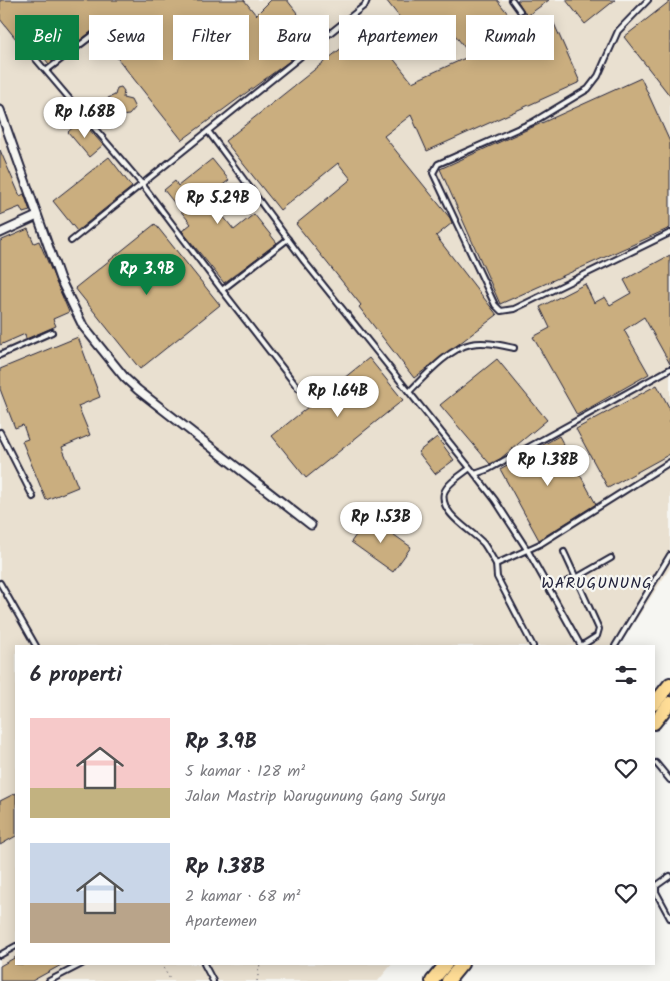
<!DOCTYPE html>
<html lang="id">
<meta charset="utf-8">
<style>
body{margin:0;font-family:Kalam,sans-serif;background:#f7f7f7;color:#2b2b33;height:100vh;display:flex;flex-direction:column;font-size:19px;white-space:nowrap}
*{box-sizing:border-box;margin:0}
p{font-size:16px;color:#7c7c81}
.icon{flex:none;width:28px;height:28px;fill:none;stroke:currentColor;stroke-width:2;stroke-linecap:round;stroke-linejoin:round}
.map{position:relative;flex:1;overflow:hidden}
.details{position:absolute;left:15px;top:645px;width:640px;height:320px;display:flex;flex-direction:column;background:#fff;border-radius:0px;box-shadow:0 2px 12px #0003}
.details>*{flex:none}
.hud{position:absolute;left:15px;top:15px;width:640px;height:45px;display:flex;gap:10px}
.price{position:absolute;translate:-50% -42px;padding:0 11px;border-radius:18px;background:#fff;color:#222;font-size:16px;line-height:32px;filter:drop-shadow(0 1px 2px #0008)}
.price::after{content:'';position:absolute;left:50%;top:30px;width:15px;height:11px;margin-left:-8px;background:inherit;clip-path:polygon(0 0,100% 0,50% 100%)}
.price.on{background:#0b8043;color:#fff}
ul{padding:0;list-style:none}
li{display:flex;align-items:center;gap:15px;height:125px;padding:0 15px}
li span{display:grid;place-items:center;flex:none;width:140px;height:100px;border-radius:0px;color:#555}
li>.icon{margin-inline-start:auto}
span .icon{width:60px;height:60px;fill:#fffc;stroke-width:1}
li b{font-size:21px}
h2{display:flex;justify-content:space-between;align-items:center;height:60px;padding:0 15px;font-size:21px}
.pill{padding:0 18px;border-radius:0px;background:#fff;box-shadow:0 2px 12px #0003;font-size:18px;line-height:45px}
.pill.on{background:#0b8043;color:#fff}
.map>svg:first-child{display:block}
</style>
<div class="map">
<svg width="670" height="981" viewBox="0 0 670 981">
<rect width="100%" height="100%" fill="#f6f6f2"/>
<filter id="ink" filterUnits="userSpaceOnUse"><feTurbulence type="fractalNoise" baseFrequency=".02" numOctaves="2"/><feDisplacementMap in="SourceGraphic" scale="10" xChannelSelector="R" yChannelSelector="G"/><feConvolveMatrix kernelMatrix="1 2 1 2 8 2 1 2 1" color-interpolation-filters="sRGB"/></filter>
<g filter="url(#ink)">
<!-- built -->
<path fill="#e9e0d0" d="M 0,0 L 670,0 L 670,568 L 619,646 L 16,646 L 16,964 L 392,964 L 378,981 L 0,981 Z"/>
<!-- building -->
<g fill="#caae7f" stroke="#22223b">
<path d="M 0,0 L 244,0 L 256,15 L 271,0 L 287,0 L 311,31 L 289,57 L 291,60 L 182,140 L 96,31 L 91,32 L 49,64 L 36,48 L 28,54 L 0,19 Z"/>
<path d="M 386,0 L 497,0 L 513,20 L 469,53 L 455,35 L 432,52 L 416,31 L 412,33 Z"/>
<path d="M 517,0 L 549,0 L 527,16 Z"/>
<path d="M 566,0 L 615,0 L 585,24 Z"/>
<path d="M 670,1 L 670,96 L 624,37 Z"/>
<path d="M 552,19 L 580,82 L 427,151 L 411,115 L 384,136 L 450,218 L 452,223 L 436,236 L 497,315 L 414,378 L 359,307 L 361,305 L 296,224 L 351,179 L 338,163 L 280,210 L 225,141 L 368,27 L 412,82 Z"/>
<path d="M 641,78 L 670,142 L 670,228 L 500,304 L 440,169 Z"/>
<path d="M 121,87 L 124,91 L 123,98 L 131,100 L 135,108 L 129,115 L 120,116 L 119,125 L 111,129 L 103,123 L 104,117 L 119,108 L 108,101 L 108,98 L 115,95 L 117,88 Z"/>
<path d="M 81,120 L 103,145 L 89,157 L 68,132 Z"/>
<path d="M 0,150 L 20,196 L 24,194 L 30,211 L 23,213 L 20,207 L 0,215 Z"/>
<path d="M 109,157 L 132,187 L 77,231 L 53,201 Z"/>
<path d="M 212,159 L 229,180 L 208,197 L 234,230 L 254,214 L 277,243 L 224,283 L 182,231 L 191,224 L 164,190 L 175,181 L 178,186 Z"/>
<path d="M 155,224 L 220,305 L 140,369 L 75,288 Z"/>
<path d="M 28,229 L 34,243 L 39,241 L 69,312 L 53,319 L 56,326 L 26,339 L 25,334 L 0,345 L 0,241 Z"/>
<path d="M 670,255 L 670,364 L 644,317 L 624,330 L 649,374 L 577,415 L 533,337 L 550,328 L 540,307 L 585,284 L 594,303 L 605,297 L 610,305 L 631,293 L 624,280 Z"/>
<path d="M 78,337 L 100,397 L 78,406 L 90,435 L 62,447 L 78,487 L 46,500 L 22,441 L 28,439 L 23,425 L 15,428 L 0,389 L 0,369 Z"/>
<path d="M 369,358 L 403,400 L 306,478 L 272,436 Z"/>
<path d="M 497,359 L 547,420 L 500,459 L 490,464 L 440,405 Z"/>
<path d="M 657,385 L 670,409 L 670,454 L 608,488 L 576,429 Z"/>
<path d="M 559,436 L 596,504 L 539,540 L 500,469 Z"/>
<path d="M 437,437 L 454,460 L 435,474 L 418,452 Z"/>
<path d="M 369,517 L 411,547 L 393,572 L 351,542 Z"/>
<path d="M 16,793 L 16,836 L 0,845 L 0,801 Z"/>
<path d="M 16,957 L 16,964 L 63,964 L 32,981 L 0,981 L 0,966 Z"/>
</g>
<g fill="none" stroke-linecap="round" stroke-linejoin="round">
<!-- lane casing -->
<g stroke="#22223b" stroke-width="8">
<g id="lane">
<path d="M 367,0 L 365,5 L 208,131 L 304,261 L 470,468 L 475,474 L 489,469 L 670,369"/>
<path d="M 512,0 L 520,11"/>
<path d="M 648,0 L 618,31 L 598,76 L 588,89 L 533,122 L 438,164 L 433,173 L 495,305 L 501,311 L 514,309 L 670,233"/>
<path d="M 34,57 L 142,184 L 71,241"/>
<path d="M 47,70 L 93,35"/>
<path d="M 208,131 L 142,184 L 222,290 L 288,239"/>
<path d="M 222,290 L 298,388"/>
<path d="M 0,355 L 52,332"/>
<path d="M 409,392 C 424,377 449,348 471,344 C 485,341 500,345 514,348"/>
<path d="M 0,432 L 33,497"/>
<path d="M 470,468 C 463,474 447,483 444,493 C 439,514 473,531 484,544 C 488,550 492,557 496,564 L 540,544 L 670,462"/>
<path d="M 475,474 L 495,500 L 528,551 L 581,646"/>
<path d="M 564,552 L 576,578 L 566,582"/>
<path d="M 496,564 L 497,577 L 533,646"/>
<path d="M 0,583 L 36,646"/>
<path d="M 581,646 L 597,636 L 599,629 L 576,578 L 611,558"/>
<path d="M 615,646 L 670,555"/>
<path d="M 656,763 L 670,780"/>
<path d="M 670,876 L 656,886 L 656,892 L 670,918"/>
<path d="M 0,955 L 16,946"/>
<path d="M 204,964 L 213,981"/>
<path d="M 49,981 L 82,964"/>
</g>
</g>
<!-- street casing -->
<g stroke="#22223b" stroke-width="11">
<g id="street">
<path d="M 0,110 L 60,279 L 83,326 L 125,378 L 138,390 L 311,525"/>
<path d="M 0,233 L 37,216"/>
</g>
</g>
<!-- highway casing -->
<g stroke="#22223b" stroke-width="16">
<g id="highway">
<path d="M 654,704 L 670,684"/>
<path d="M 654,723 L 670,703"/>
<path d="M 432,981 L 446,964"/>
<path d="M 448,981 L 462,964"/>
</g>
</g>
<!-- path -->
<g stroke="#22223b" stroke-width="1" stroke-dasharray="1 4" stroke-linecap="butt">
<path d="M 161,964 L 171,981"/>
<path d="M 257,981 L 260,964"/>
</g>
<!-- lane -->
<use href="#lane" stroke="#f6f6f2" stroke-width="4"/>
<!-- street -->
<use href="#street" stroke="#f6f6f2" stroke-width="7"/>
<!-- highway -->
<use href="#highway" stroke="#ffdd96" stroke-width="12"/>
</g>
</g>
<g text-anchor="middle" dominant-baseline="central" stroke-width="4.5" stroke-linejoin="round" paint-order="stroke">
<!-- quarter labels -->
<g font-size="16" letter-spacing="1" fill="#22223b" stroke="#f6f6f2">
<text x="597" y="583">WARUGUNUNG</text>
</g>
</g>
</svg>
<b class="price" style="left:85px;top:139px">Rp 1.68B</b>
<b class="price" style="left:218px;top:225px">Rp 5.29B</b>
<b class="price on" style="left:147px;top:296px">Rp 3.9B</b>
<b class="price" style="left:338px;top:418px">Rp 1.64B</b>
<b class="price" style="left:548px;top:487px">Rp 1.38B</b>
<b class="price" style="left:381px;top:544px">Rp 1.53B</b>
<div class="hud">
<a class="pill on">Beli</a>
<a class="pill">Sewa</a>
<a class="pill">Filter</a>
<a class="pill">Baru</a>
<a class="pill">Apartemen</a>
<a class="pill">Rumah</a>
</div>
<section class="details">
<h2>6 properti<svg class="icon" aria-label="filters" viewBox="0 0 24 24"><path d="M4 7h16M4 17h16"/><circle cx="9" cy="7" r="2"/><circle cx="15" cy="17" r="2"/></svg></h2>
<ul>
<li><span style="background:linear-gradient(#f6c9c9 70%,#c2b280 0)"><svg class="icon" aria-label="home" viewBox="0 0 24 24"><path d="M3 11l9-7 9 7M6 9v11h12V9"/></svg></span><div><b>Rp 3.9B</b><p>5 kamar · 128 m²</p><p>Jalan Mastrip Warugunung Gang Surya</p></div><svg class="icon" aria-label="heart" viewBox="0 0 24 24"><path d="M12 20l-8-8c-3-5 5-10 8-4 3-6 11-1 8 4z"/></svg></li>
<li><span style="background:linear-gradient(#c9d6e8 60%,#b9a48a 0)"><svg class="icon" aria-label="home" viewBox="0 0 24 24"><path d="M3 11l9-7 9 7M6 9v11h12V9"/></svg></span><div><b>Rp 1.38B</b><p>2 kamar · 68 m²</p><p>Apartemen</p></div><svg class="icon" aria-label="heart" viewBox="0 0 24 24"><path d="M12 20l-8-8c-3-5 5-10 8-4 3-6 11-1 8 4z"/></svg></li>
</ul>
</section>
</div>
